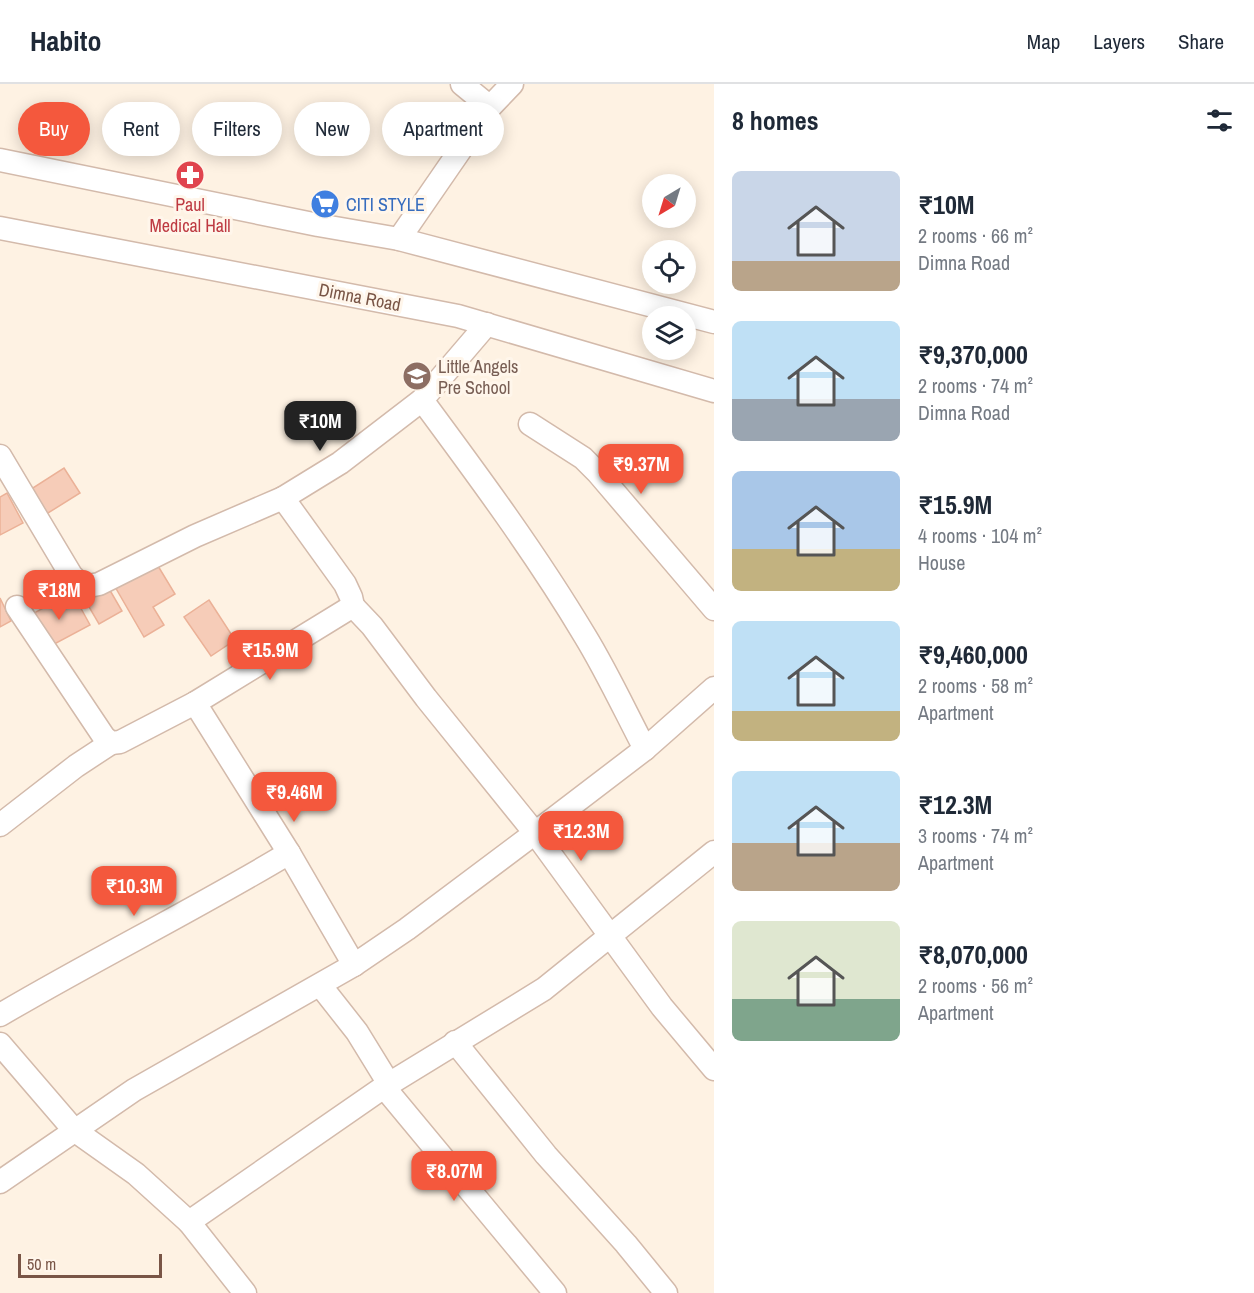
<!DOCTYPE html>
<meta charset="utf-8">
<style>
body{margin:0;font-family:"Archivo Narrow",sans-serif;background:#f6f6f7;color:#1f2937;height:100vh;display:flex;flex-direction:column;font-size:22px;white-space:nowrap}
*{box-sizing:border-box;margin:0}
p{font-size:20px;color:#747a83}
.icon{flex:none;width:33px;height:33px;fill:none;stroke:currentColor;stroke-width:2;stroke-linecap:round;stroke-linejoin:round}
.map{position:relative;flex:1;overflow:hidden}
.panel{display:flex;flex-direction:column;background:#fff;width:540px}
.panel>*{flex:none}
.guide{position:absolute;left:18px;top:18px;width:570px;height:54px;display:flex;gap:12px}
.needle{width:39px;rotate:218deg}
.fabs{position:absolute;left:642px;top:90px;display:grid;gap:12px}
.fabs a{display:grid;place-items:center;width:54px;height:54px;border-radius:50%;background:#fff;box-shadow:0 3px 15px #0003;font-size:30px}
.scale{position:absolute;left:18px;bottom:15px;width:144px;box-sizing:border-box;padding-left:6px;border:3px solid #795546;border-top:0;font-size:16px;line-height:21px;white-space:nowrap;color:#795546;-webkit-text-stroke:4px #fff6eb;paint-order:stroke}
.price{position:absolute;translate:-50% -51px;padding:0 14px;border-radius:12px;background:#f4583d;color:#fff;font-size:20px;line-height:39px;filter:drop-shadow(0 2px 3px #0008)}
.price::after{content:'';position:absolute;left:50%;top:36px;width:18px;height:14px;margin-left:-9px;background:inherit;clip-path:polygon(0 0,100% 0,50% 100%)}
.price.on{background:#222;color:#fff}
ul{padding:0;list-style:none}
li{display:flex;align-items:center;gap:18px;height:150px;padding:0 18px}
li span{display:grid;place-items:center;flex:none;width:168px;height:120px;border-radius:9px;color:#555}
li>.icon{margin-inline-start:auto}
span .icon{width:72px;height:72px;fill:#fffc;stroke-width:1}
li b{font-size:26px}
h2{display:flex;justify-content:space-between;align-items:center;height:72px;padding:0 18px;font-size:26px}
.chip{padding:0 21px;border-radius:27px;background:#fff;box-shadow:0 3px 15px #0003;font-size:21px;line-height:54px}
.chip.on{background:#f4583d;color:#fff}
header{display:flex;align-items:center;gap:36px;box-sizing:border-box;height:84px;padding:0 30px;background:#fff;border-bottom:2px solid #e0e1e3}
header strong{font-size:28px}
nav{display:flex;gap:33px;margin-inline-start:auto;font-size:21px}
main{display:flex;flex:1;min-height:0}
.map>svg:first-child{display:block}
</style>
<header>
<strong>Habito</strong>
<nav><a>Map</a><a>Layers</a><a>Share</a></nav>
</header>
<main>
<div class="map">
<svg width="714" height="1209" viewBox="0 0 714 1209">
<rect width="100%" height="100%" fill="#fef2e3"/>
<!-- building -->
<g fill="#f6ccb8" stroke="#ebb197" stroke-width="1.5">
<path d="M 64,384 L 80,409 L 40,434 L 25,409 Z"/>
<path d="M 7,409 L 23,439 L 0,451 L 0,413 Z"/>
<path d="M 155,477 L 175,510 L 153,523 L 164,541 L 144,553 L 114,501 Z"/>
<path d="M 108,503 L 122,527 L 99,540 L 85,516 Z"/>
<path d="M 72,508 L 90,541 L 45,565 L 27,533 Z"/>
<path d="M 0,514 L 11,537 L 0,543 Z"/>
<path d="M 209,516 L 235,556 L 211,572 L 184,533 Z"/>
</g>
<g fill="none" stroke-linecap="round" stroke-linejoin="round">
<!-- minor casing -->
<g stroke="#d3baab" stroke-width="25">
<g id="minor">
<path d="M 462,0 L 490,23"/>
<path d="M 0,76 L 318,141 L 399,155 L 714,238"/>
<path d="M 0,144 L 458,232 L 714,307"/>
<path d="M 399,155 L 490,23 L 512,0"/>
<path d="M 422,316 C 479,393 536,470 585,552 C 607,588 625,627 645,665"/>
<path d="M 530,340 L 583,374 L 598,389 L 714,525"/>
<path d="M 0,372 L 71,491 L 83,503 L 99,500 L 195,452 L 283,414"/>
<path d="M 353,522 L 351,513 L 345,500 L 283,414 L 340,379 L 422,316 L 487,240"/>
<path d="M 714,604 L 645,665 L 535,749 L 662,923 L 714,985"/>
<path d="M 195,619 L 289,769 L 354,881"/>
<path d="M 0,741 L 76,682 L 111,659"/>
<path d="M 320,901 L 357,948 L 389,1000"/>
<path d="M 0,931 C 95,875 194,826 289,769"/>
<path d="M 455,958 L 546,1071 L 626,1160 L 666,1209"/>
<path d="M 0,960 L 74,1046 L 136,1090 L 189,1138"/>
<path d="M 384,1003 L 555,1209"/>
<path d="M 0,1098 L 134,1006 L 354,881 L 407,845 L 535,749 L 426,614 L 372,542 L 353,522 L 195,619 L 120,658 L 111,659 L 104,653 L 17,523"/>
<path d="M 245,1209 L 189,1138 L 384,1003 L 544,905 L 714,768"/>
</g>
</g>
<!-- minor -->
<use href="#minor" stroke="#fff" stroke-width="22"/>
</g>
<!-- icons -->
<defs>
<g id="pharmacy-disc" transform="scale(1.5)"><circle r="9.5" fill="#e0444e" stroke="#fff6eb"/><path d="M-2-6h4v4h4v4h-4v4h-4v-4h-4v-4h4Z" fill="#fff"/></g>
<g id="supermarket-disc" transform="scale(1.5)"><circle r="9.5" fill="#3f7fe0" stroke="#fff6eb"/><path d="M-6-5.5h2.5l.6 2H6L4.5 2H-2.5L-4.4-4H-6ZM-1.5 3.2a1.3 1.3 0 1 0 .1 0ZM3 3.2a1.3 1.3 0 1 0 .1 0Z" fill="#fff"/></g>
<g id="school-disc" transform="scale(1.5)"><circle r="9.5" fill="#8d6e63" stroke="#fff6eb"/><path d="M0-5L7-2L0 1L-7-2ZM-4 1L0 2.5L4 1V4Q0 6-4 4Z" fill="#fff"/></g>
</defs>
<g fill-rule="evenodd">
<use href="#pharmacy-disc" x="190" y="91"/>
<use href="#supermarket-disc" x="325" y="120"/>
<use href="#school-disc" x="417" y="292"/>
</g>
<g text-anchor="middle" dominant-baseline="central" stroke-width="6" stroke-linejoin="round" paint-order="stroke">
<!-- health labels -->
<g font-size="18" fill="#be3a42" stroke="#fff6eb">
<text x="190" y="120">Paul<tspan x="190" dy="21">Medical Hall</tspan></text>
</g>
<!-- shop labels -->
<g font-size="18" fill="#366cbe" stroke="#fff6eb" text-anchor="start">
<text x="346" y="120">CITI STYLE</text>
</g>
<!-- street labels -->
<g font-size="18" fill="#795546" stroke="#fff6eb">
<text transform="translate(360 213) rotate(11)">Dimna Road</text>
</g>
<!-- education labels -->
<g font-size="18" fill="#785e54" stroke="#fff6eb" text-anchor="start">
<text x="438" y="282">Little Angels<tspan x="438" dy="21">Pre School</tspan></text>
</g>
</g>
</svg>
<div class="fabs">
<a><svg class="needle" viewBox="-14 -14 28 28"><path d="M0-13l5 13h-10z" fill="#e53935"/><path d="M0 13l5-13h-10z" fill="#747a83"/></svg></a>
<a><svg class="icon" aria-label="locate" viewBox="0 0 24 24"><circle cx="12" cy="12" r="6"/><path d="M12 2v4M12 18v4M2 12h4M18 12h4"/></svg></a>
<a><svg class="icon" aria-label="layers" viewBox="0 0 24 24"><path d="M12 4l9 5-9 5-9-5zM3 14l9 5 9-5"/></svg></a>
</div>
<div class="scale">50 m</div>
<b class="price on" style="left:320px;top:368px">₹10M</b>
<b class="price" style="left:641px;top:411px">₹9.37M</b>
<b class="price" style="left:59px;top:537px">₹18M</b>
<b class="price" style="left:270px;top:597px">₹15.9M</b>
<b class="price" style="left:294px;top:739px">₹9.46M</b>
<b class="price" style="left:581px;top:778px">₹12.3M</b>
<b class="price" style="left:134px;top:833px">₹10.3M</b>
<b class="price" style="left:454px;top:1118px">₹8.07M</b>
<div class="guide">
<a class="chip on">Buy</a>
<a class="chip">Rent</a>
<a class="chip">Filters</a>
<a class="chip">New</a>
<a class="chip">Apartment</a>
</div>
</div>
<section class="panel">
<h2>8 homes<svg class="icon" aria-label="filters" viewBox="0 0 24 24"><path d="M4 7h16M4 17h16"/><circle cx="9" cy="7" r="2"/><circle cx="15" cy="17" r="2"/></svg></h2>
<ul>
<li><span style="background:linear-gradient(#c9d6e8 75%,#b9a48a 0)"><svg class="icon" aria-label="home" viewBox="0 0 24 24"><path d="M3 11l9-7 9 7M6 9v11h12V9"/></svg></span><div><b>₹10M</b><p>2 rooms · 66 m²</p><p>Dimna Road</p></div></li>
<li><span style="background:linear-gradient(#bfe0f5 65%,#9aa5b1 0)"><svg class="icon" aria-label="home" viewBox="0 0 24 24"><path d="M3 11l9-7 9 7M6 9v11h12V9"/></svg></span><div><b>₹9,370,000</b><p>2 rooms · 74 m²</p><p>Dimna Road</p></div></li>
<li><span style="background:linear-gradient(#a9c7e8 65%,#c2b280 0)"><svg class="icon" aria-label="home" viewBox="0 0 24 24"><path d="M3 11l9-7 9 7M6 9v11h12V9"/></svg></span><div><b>₹15.9M</b><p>4 rooms · 104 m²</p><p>House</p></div></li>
<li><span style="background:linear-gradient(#bfe0f5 75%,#c2b280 0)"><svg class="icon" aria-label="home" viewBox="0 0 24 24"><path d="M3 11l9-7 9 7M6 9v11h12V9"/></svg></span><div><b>₹9,460,000</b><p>2 rooms · 58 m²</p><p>Apartment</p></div></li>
<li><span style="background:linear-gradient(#bfe0f5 60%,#b9a48a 0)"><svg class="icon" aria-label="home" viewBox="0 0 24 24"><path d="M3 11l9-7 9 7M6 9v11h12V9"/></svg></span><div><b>₹12.3M</b><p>3 rooms · 74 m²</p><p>Apartment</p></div></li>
<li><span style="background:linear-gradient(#dfe7d0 65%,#7fa58c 0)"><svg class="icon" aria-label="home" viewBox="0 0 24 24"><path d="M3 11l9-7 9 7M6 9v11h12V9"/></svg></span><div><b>₹8,070,000</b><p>2 rooms · 56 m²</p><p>Apartment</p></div></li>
</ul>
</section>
</main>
